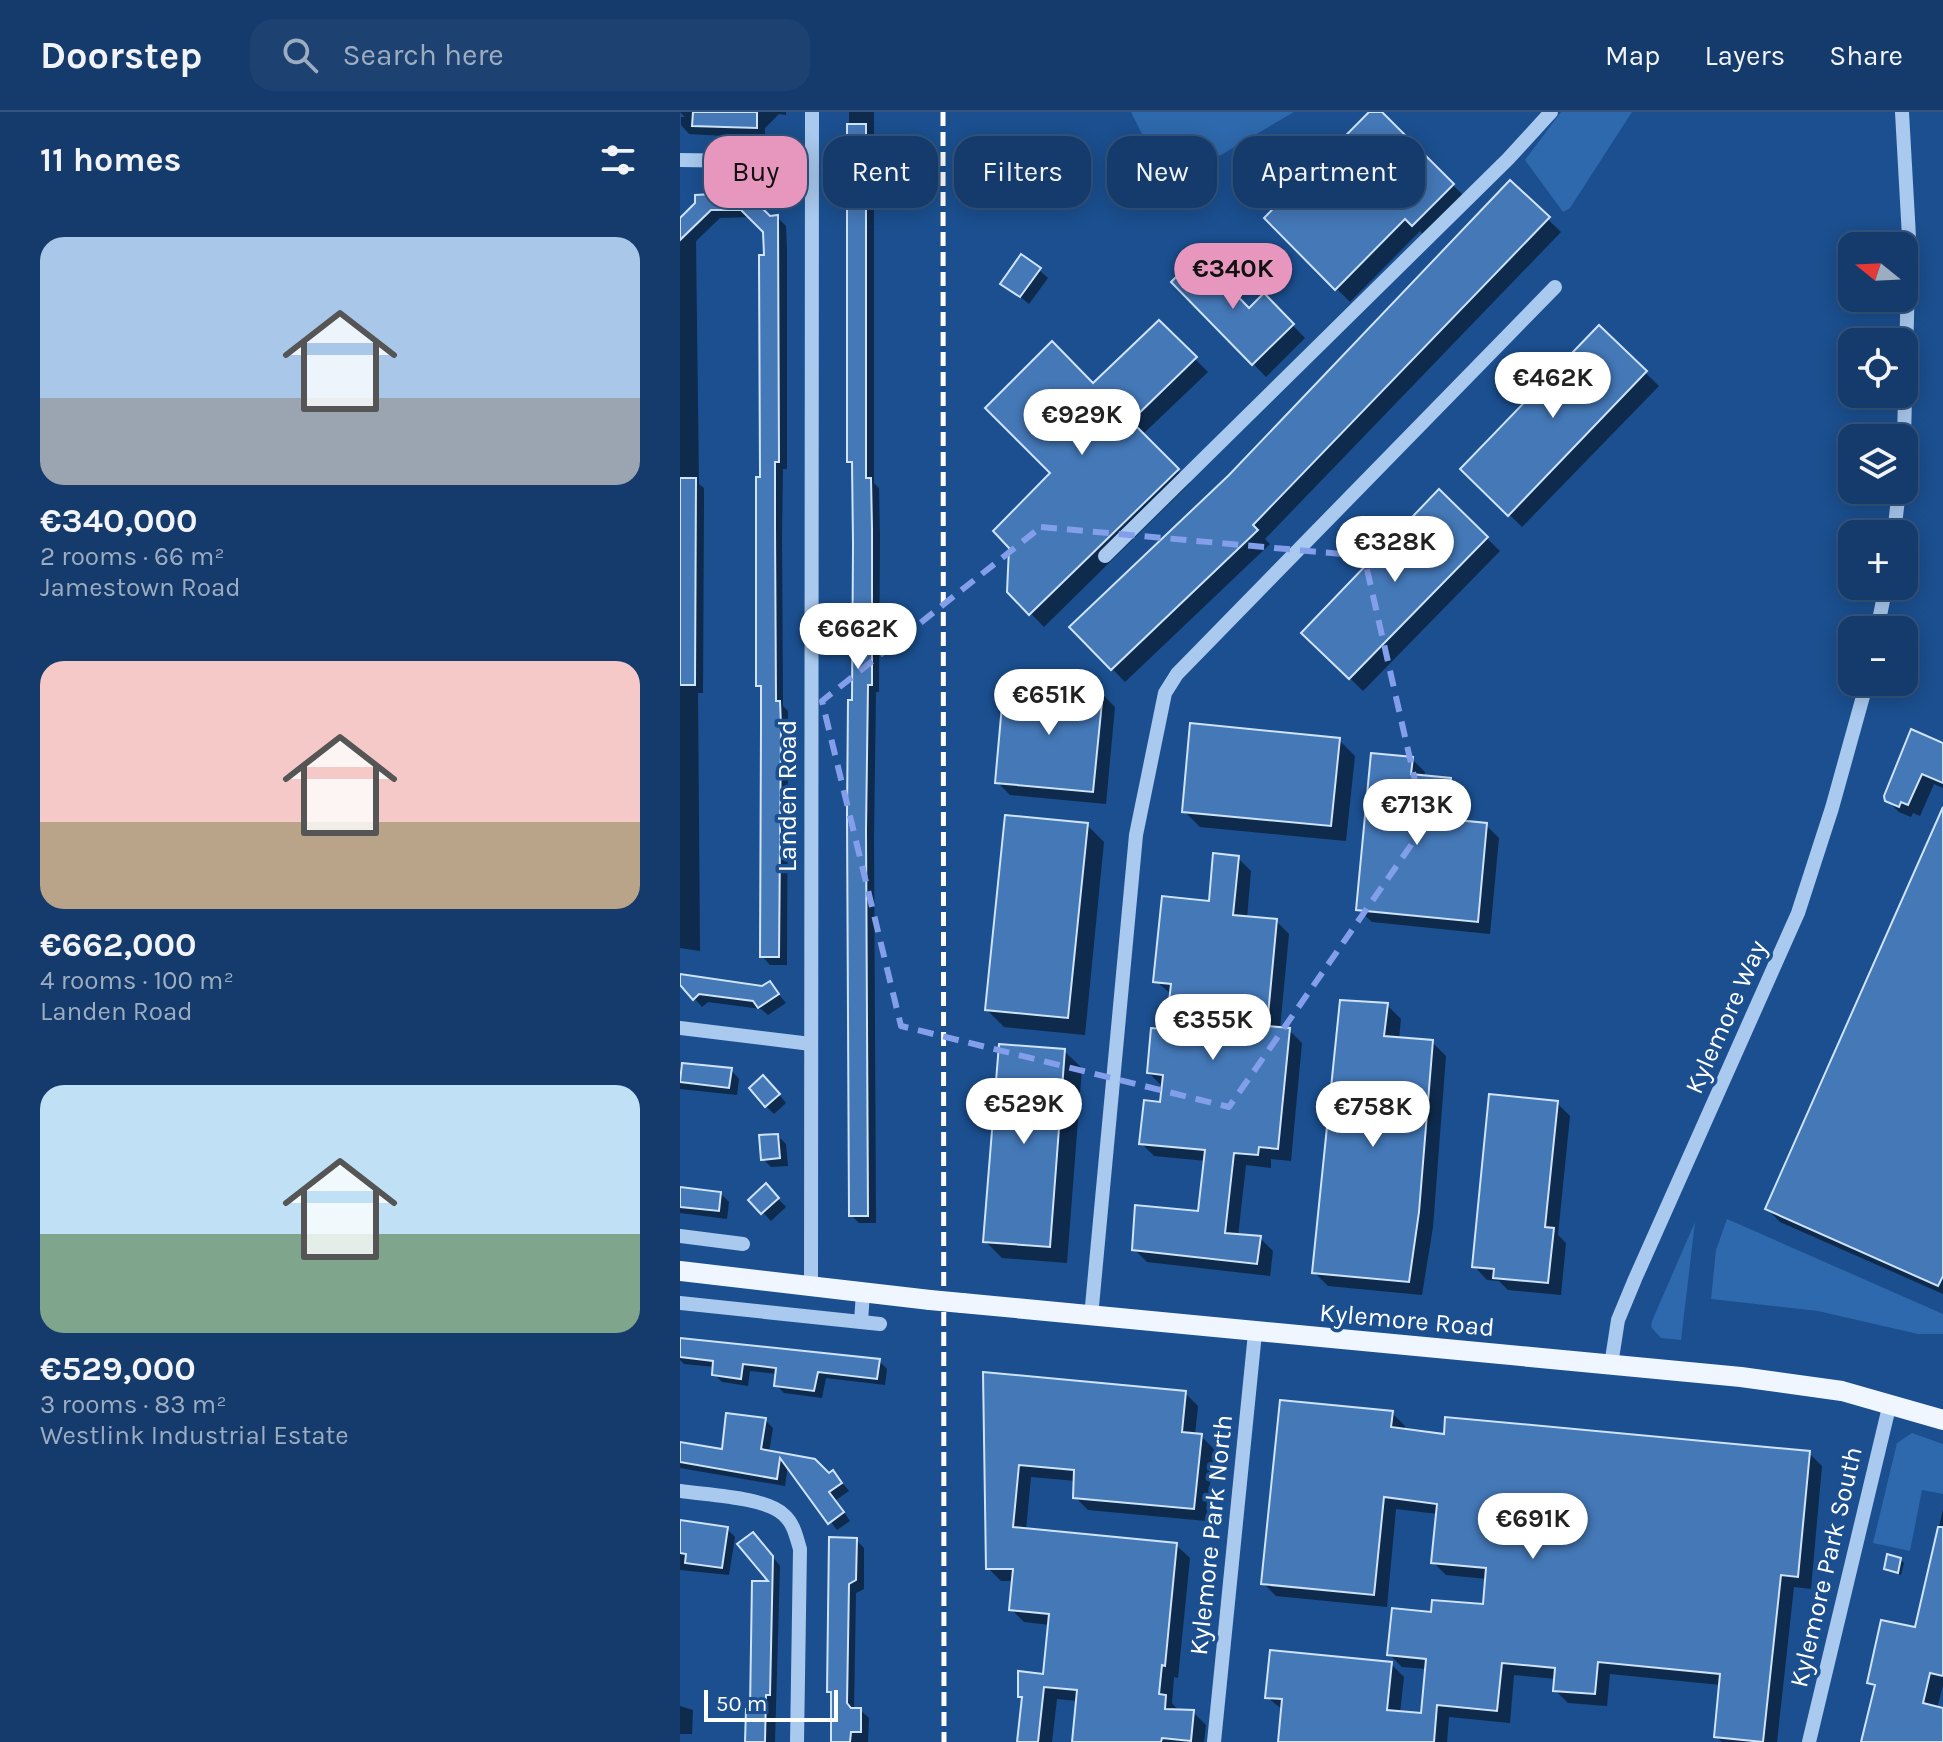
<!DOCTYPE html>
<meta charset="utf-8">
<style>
body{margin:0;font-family:Karla,sans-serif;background:#1d4271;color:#f1f3f6;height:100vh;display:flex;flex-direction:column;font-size:30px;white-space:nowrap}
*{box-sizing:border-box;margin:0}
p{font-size:26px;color:#9dadc1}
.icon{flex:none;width:44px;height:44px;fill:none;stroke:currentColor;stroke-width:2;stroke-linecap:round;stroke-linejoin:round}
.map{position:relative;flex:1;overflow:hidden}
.drawer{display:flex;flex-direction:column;background:#143b6b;width:680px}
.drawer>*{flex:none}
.top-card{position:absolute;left:24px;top:24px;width:760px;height:72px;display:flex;gap:16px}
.needle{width:52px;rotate:288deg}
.tools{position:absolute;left:1158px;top:120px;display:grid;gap:16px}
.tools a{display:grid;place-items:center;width:80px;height:80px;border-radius:16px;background:#143b6b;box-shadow:0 4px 20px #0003,0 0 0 2px #33557e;font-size:40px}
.scale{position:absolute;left:24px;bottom:20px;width:134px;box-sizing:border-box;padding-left:8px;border:4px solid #fff;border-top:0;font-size:22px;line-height:28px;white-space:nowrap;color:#fff;-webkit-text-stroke:6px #1b4f8f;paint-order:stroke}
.price{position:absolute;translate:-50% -68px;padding:0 18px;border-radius:28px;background:#fff;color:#222;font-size:26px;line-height:52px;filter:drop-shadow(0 2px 4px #0008)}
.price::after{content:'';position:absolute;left:50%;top:48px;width:24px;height:18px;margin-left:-12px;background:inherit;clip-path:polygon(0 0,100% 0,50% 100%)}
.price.current{background:#e797bd;color:#111}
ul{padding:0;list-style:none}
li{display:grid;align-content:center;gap:16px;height:424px;padding:0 40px}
li span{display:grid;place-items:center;height:248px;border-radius:24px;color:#555}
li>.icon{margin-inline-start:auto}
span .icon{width:144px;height:144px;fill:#fffc;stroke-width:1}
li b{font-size:34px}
h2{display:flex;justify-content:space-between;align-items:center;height:96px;padding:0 40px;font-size:34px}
.chip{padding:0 28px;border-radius:24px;background:#143b6b;box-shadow:0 4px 20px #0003,0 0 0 2px #33557e;font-size:28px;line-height:72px}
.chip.current{background:#e797bd;color:#111}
header{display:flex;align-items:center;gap:48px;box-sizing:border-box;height:112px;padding:0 40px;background:#143b6b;border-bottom:2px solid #33557e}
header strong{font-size:38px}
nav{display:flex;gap:44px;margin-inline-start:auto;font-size:28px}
.search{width:560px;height:72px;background:#1d4271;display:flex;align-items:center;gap:20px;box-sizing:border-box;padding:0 28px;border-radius:24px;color:#9dadc1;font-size:30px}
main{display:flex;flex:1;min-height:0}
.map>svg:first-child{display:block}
</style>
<header>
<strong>Doorstep</strong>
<div class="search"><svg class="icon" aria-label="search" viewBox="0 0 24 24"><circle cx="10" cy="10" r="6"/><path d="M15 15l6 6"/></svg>Search here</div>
<nav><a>Map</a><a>Layers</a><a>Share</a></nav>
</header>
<main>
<section class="drawer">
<h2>11 homes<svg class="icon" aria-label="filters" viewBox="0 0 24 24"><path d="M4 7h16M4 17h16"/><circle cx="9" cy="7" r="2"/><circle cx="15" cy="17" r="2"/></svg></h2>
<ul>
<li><span style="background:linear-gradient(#a9c7e8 65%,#9aa5b1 0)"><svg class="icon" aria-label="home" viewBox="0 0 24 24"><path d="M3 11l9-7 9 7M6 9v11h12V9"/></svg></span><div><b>€340,000</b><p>2 rooms · 66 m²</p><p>Jamestown Road</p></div></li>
<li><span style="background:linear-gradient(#f6c9c9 65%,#b9a48a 0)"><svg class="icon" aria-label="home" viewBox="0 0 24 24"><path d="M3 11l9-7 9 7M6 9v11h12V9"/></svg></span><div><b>€662,000</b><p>4 rooms · 100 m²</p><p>Landen Road</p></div></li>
<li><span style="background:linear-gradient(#bfe0f5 60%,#7fa58c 0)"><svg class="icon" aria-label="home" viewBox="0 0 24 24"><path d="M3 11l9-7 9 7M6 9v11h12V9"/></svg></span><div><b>€529,000</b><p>3 rooms · 83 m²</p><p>Westlink Industrial Estate</p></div></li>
</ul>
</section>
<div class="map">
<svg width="1263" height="1630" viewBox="0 0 1263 1630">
<rect width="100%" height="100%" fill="#1b4f8f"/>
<!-- green -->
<g fill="#2e69ad">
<path d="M 451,0 L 614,0 L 488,74 Z"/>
<path d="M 881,0 L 952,0 L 890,96 L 883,100 L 845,48 Z"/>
<path d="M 1047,1107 L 1263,1202 L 1263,1222 L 1238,1222 L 1138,1199 L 1031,1187 L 1036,1138 Z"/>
<path d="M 1015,1110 L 1001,1228 L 981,1226 L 971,1215 L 972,1209 Z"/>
<path d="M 1232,1321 L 1263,1332 L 1263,1382 L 1242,1378 L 1230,1439 L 1193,1431 L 1217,1331 Z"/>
</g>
<!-- shadow -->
<g fill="#0007">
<path d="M 0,0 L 106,0 L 106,3 L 99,2 L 85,16 L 85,24 L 62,25 L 9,22 L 1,13 L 1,5 L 5,5 Z"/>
<path d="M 169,0 L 194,0 L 194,371 L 199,376 L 200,425 L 199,580 L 196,580 L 194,727 L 196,1111 L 179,1111 L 171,1103 L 174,590 L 174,353 L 169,349 Z"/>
<path d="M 692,0 L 699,0 L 786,86 L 746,126 L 740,119 L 670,190 L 586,106 Z"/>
<path d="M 830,71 L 881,120 L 585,427 L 590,432 L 445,570 L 392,515 L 551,364 Z"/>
<path d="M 77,84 L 85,93 L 85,101 L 89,106 L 98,106 L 106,114 L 107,138 L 107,357 L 103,357 L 102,424 L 103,594 L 108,599 L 108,623 L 107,853 L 90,853 L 82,844 L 83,578 L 78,573 L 86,145 L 85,119 L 71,105 L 40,106 L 16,129 L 19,372 L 24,376 L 24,390 L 23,581 L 18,581 L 20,839 L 0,836 L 0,106 Z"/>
<path d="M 359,158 L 368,166 L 349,192 L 323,171 Z"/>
<path d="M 494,170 L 569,199 L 584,184 L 625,226 L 586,265 Z"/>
<path d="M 479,211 L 528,260 L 462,323 L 510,371 L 364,515 L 329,479 L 413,274 Z"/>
<path d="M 919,216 L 979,274 L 842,415 L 783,357 Z"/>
<path d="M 759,380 L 820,439 L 683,579 L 624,521 Z"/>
<path d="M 422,582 L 435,595 L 426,692 L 330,683 L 317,670 Z"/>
<path d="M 659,628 L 675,644 L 666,729 L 520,715 L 504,699 Z"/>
<path d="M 1263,633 L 1263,676 L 1254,672 L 1240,704 L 1233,701 L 1231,705 L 1219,700 L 1207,688 Z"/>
<path d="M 732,647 L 745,660 L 744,666 L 770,668 L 783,681 L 780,711 L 806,713 L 819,726 L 810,822 L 692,810 L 678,797 Z"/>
<path d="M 1263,700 L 1263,1182 L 1100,1110 L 1087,1097 Z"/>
<path d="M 407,713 L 424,730 L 405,923 L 324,915 L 307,898 Z"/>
<path d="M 558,746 L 571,759 L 567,806 L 596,809 L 609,822 L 600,917 L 609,918 L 622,931 L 611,1049 L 591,1047 L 591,1056 L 566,1053 L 558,1124 L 580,1126 L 593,1139 L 590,1164 L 467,1150 L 454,1137 L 520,1101 L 526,1049 L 474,1044 L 461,1031 L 482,992 L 482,974 L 469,961 L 488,919 L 492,883 L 476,869 Z"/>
<path d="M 0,864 L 82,876 L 89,871 L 106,891 L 88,903 L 81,897 L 28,890 L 22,895 L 0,870 Z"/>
<path d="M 707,893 L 721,907 L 719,927 L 752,930 L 766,944 L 753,1115 L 742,1183 L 648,1174 L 634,1160 Z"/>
<path d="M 384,939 L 402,956 L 387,1151 L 322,1146 L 305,1129 Z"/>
<path d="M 0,953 L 51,958 L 59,967 L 57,983 L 0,977 Z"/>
<path d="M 92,974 L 106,991 L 94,1002 L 86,994 Z"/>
<path d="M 877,991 L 890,1004 L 878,1123 L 886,1131 L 881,1183 L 828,1178 L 819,1169 L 807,1168 L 794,1154 Z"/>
<path d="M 98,1024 L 106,1032 L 108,1054 L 91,1055 L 83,1047 Z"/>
<path d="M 86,1074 L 106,1095 L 91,1109 L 71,1088 Z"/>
<path d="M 0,1077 L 41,1082 L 49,1090 L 47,1107 L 0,1101 Z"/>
<path d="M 0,1228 L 199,1249 L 207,1257 L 205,1273 L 146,1266 L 142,1286 L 104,1281 L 96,1273 L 97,1262 L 70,1259 L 68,1274 L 42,1270 L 34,1262 L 35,1255 L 4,1252 L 0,1248 Z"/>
<path d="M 305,1262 L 505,1281 L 518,1294 L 515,1323 L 521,1324 L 534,1337 L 526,1409 L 408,1398 L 395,1385 L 396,1369 L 351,1365 L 346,1418 L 496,1433 L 510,1446 L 498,1566 L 494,1565 L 492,1591 L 498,1598 L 513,1600 L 526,1613 L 524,1630 L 394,1630 L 398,1589 L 377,1587 L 372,1630 L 337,1630 L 344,1588 L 340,1584 L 365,1564 L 370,1513 L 344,1510 L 331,1497 L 334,1469 L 321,1469 L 308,1456 Z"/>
<path d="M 712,1301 L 725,1314 L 724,1319 L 766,1324 L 1129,1341 L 1142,1354 L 1131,1477 L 1114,1475 L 1097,1630 L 1042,1630 L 1036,1624 L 1041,1573 L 930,1562 L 927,1594 L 888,1591 L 875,1578 L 876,1567 L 834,1563 L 830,1611 L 769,1605 L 767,1630 L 600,1630 L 603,1598 L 587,1585 L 711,1552 L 724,1565 L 720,1601 L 743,1603 L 747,1557 L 722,1555 L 709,1542 L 753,1502 L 805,1495 L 807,1467 L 766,1463 L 753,1450 L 758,1402 L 716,1397 L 707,1495 L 596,1484 L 583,1471 Z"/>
<path d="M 85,1308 L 93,1316 L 89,1341 L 149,1364 L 152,1360 L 160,1368 L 169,1379 L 156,1388 L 170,1409 L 157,1418 L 108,1353 L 105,1374 L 0,1356 L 0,1333 L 44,1339 Z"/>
<path d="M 1263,1397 L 1263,1573 L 1257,1597 L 1263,1598 L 1263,1630 L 1183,1630 L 1196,1577 L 1189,1570 L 1236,1518 Z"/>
<path d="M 0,1410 L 47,1417 L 55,1425 L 49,1463 L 0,1458 Z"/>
<path d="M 176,1428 L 184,1436 L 184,1477 L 176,1481 L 174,1598 L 180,1598 L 189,1606 L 188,1630 L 153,1630 L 153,1582 L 149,1579 Z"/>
<path d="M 81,1430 L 100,1454 L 95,1630 L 70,1630 L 92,1471 Z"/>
<path d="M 1220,1447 L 1224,1451 L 1221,1463 L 1206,1457 Z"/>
<path d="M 0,1594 L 13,1598 L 12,1622 L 0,1622 Z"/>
</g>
<!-- building -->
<g fill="#4478b7" stroke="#cfe3fa" stroke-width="2">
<path d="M 13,0 L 77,0 L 77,16 L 12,14 Z"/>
<path d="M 689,0 L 702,0 L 774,72 L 732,114 L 725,107 L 655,178 L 584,106 Z"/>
<path d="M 167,12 L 186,12 L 186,366 L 191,366 L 192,416 L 192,573 L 188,573 L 186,718 L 188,1104 L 169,1104 L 167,703 L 168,588 L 172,588 L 173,432 L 172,350 L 167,350 Z"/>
<path d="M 830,68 L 870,105 L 573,413 L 578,418 L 431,558 L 389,515 L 549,363 Z"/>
<path d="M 54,81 L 78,82 L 77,91 L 90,104 L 98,103 L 99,350 L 95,350 L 95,415 L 96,589 L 100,589 L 101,614 L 99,845 L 80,845 L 81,614 L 81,574 L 76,574 L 76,365 L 80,365 L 79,143 L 84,143 L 83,120 L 61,98 L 31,98 L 0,128 L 0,106 L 15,91 L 15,83 Z"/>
<path d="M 341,142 L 361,156 L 340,185 L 320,172 Z"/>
<path d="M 518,143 L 569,196 L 584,181 L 614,212 L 572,253 L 491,170 Z"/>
<path d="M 479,208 L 517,245 L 451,309 L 499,357 L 349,503 L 327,480 L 329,436 L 313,419 L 370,361 L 305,296 L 372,229 L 413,271 Z"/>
<path d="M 919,213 L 967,259 L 828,404 L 780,357 Z"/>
<path d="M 0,366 L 16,366 L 15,573 L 0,573 Z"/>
<path d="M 759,377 L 808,425 L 669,567 L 621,521 Z"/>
<path d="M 324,571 L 423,580 L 413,680 L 315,671 Z"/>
<path d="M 510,611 L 660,626 L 651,714 L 502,700 Z"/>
<path d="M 1231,617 L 1263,631 L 1263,671 L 1242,662 L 1228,693 L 1221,690 L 1219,695 L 1205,689 L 1204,684 Z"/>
<path d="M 691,641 L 733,645 L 731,662 L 771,666 L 767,707 L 807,711 L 798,810 L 676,798 Z"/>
<path d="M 1263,695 L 1263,1164 L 1258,1174 L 1085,1097 Z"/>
<path d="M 325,703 L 408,711 L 388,906 L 305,898 Z"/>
<path d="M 533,741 L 559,744 L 553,803 L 597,807 L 587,914 L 610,916 L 598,1037 L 579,1035 L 578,1043 L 554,1041 L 545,1121 L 581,1124 L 577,1152 L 452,1138 L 455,1093 L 518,1099 L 525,1038 L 459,1032 L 464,988 L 480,990 L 483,963 L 467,961 L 471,916 L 486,917 L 491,872 L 473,870 L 482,784 L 529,789 Z"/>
<path d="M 0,862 L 82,874 L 90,869 L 99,882 L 78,896 L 73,889 L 19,882 L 13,888 L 0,873 Z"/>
<path d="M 660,888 L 708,891 L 704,924 L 753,928 L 739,1100 L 729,1170 L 632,1161 Z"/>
<path d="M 319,932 L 385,937 L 370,1135 L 303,1130 Z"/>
<path d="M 2,951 L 52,956 L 49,976 L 0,970 Z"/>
<path d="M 83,963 L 100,982 L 85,995 L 69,976 Z"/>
<path d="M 809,982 L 878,989 L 865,1115 L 874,1116 L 868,1171 L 813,1166 L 814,1157 L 792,1155 Z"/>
<path d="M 98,1022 L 100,1046 L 81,1048 L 79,1023 Z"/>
<path d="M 86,1071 L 99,1086 L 81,1102 L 68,1088 Z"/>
<path d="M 0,1075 L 41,1080 L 39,1099 L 0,1095 Z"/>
<path d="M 0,1226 L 200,1247 L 197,1267 L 138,1260 L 134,1279 L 94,1274 L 96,1256 L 63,1252 L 61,1267 L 32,1263 L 33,1249 L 0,1245 Z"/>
<path d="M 303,1260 L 506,1279 L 502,1320 L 522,1322 L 514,1397 L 393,1386 L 394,1358 L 339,1353 L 333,1415 L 497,1431 L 485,1554 L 482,1553 L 479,1582 L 486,1583 L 485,1597 L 514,1598 L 511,1629 L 482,1626 L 481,1630 L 392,1630 L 397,1578 L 364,1575 L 358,1630 L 337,1630 L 342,1585 L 338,1585 L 338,1559 L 363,1562 L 369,1502 L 329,1498 L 333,1457 L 306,1457 Z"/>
<path d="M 600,1288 L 713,1299 L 711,1315 L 764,1322 L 765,1305 L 1130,1339 L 1118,1465 L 1101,1463 L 1083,1630 L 1034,1625 L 1040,1562 L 918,1550 L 915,1582 L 873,1579 L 875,1556 L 822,1551 L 817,1599 L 757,1593 L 754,1630 L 598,1630 L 602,1587 L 585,1586 L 590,1538 L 712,1550 L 707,1598 L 741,1601 L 746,1547 L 707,1543 L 712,1496 L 751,1500 L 752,1488 L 803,1492 L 806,1456 L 751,1451 L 757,1392 L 704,1385 L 694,1483 L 581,1472 Z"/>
<path d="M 46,1301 L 86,1306 L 81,1337 L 135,1347 L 149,1361 L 153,1358 L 162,1371 L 149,1380 L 164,1400 L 148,1412 L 100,1346 L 97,1367 L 0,1350 L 0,1330 L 42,1337 Z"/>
<path d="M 0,1408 L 48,1415 L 42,1456 L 5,1451 L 6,1442 L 0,1441 Z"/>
<path d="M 1258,1415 L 1263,1415 L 1263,1564 L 1250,1561 L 1243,1591 L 1263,1596 L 1263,1630 L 1181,1630 L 1195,1573 L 1187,1571 L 1201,1508 L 1235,1515 Z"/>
<path d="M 73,1420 L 93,1444 L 90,1583 L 86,1583 L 85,1630 L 65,1630 L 66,1597 L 70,1597 L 72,1469 L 88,1469 L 57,1432 Z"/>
<path d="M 149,1425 L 177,1426 L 176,1468 L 169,1472 L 167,1591 L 171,1596 L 181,1596 L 181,1620 L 171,1620 L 170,1630 L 151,1630 L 151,1580 L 147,1580 Z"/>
<path d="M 1207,1442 L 1221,1446 L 1218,1461 L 1204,1457 Z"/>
</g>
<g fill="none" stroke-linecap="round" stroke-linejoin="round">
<!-- minor -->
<g stroke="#a9c9ee" stroke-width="14">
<path d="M 1222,0 L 1229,125 L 1224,326"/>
<path d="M 0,48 L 132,50"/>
<path d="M 1214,422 L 1219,378"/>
<path d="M 425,444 L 828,47 L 871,0"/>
<path d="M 1197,518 L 1206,474"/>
<path d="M 0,916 L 131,932"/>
<path d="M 0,1124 L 63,1132"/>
<path d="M 131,1175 L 132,0"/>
<path d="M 0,1191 L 200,1212"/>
<path d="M 411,1205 L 456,723 L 485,581 L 497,562 L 875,175"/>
<path d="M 181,1210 L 183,1180"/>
<path d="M 931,1253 L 938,1208 L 955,1167 L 1118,801 L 1152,696 L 1187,570"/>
<path d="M 0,1379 C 25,1383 87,1385 104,1403 C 114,1412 116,1424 120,1437 L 117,1630"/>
<path d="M 534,1630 L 575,1221"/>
<path d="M 1129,1630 L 1210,1291"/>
</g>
<!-- major -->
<g stroke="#f0f6ff" stroke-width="20">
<path d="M 0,1159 L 250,1188"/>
<path d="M 282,1191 L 1061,1265 L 1162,1279 L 1263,1308"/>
</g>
<!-- rail -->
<path stroke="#fff" stroke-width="5" stroke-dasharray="14 6" stroke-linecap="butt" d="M 263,0 L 264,1630"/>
<!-- major-bridge -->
<path stroke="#f0f6ff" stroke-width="20" d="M 250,1188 L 282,1191"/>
</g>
<!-- marked area -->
<path fill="none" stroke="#839eea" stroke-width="6" stroke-dasharray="16 10" stroke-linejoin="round" d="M 361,415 L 684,444 L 745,713 L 549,995 L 221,914 L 142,589 Z"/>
<g text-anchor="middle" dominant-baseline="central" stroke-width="7" stroke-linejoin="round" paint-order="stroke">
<!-- street labels -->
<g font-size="26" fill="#fff" stroke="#1b4f8f">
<text transform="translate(107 684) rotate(-90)">Landen Road</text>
<text transform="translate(1046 905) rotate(-66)">Kylemore Way</text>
<text transform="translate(727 1208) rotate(5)">Kylemore Road</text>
<text transform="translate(531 1423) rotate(-84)">Kylemore Park North</text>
<text transform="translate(1146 1455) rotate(-77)">Kylemore Park South</text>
</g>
</g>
</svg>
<div class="tools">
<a><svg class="needle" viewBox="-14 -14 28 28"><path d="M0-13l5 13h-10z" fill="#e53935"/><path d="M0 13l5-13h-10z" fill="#9dadc1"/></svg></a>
<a><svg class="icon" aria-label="locate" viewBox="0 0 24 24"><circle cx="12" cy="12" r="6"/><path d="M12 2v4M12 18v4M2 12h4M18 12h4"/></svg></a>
<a><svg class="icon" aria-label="layers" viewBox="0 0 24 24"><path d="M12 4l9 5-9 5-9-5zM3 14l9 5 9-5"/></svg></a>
<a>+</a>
<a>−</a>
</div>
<div class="scale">50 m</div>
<b class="price current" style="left:553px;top:199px">€340K</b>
<b class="price" style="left:873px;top:308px">€462K</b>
<b class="price" style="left:402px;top:345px">€929K</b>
<b class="price" style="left:715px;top:472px">€328K</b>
<b class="price" style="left:178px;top:559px">€662K</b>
<b class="price" style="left:369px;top:625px">€651K</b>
<b class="price" style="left:737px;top:735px">€713K</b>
<b class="price" style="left:533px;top:950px">€355K</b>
<b class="price" style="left:344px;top:1034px">€529K</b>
<b class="price" style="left:693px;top:1037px">€758K</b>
<b class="price" style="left:853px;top:1449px">€691K</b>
<div class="top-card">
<a class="chip current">Buy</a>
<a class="chip">Rent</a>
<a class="chip">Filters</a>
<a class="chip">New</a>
<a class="chip">Apartment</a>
</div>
</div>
</main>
